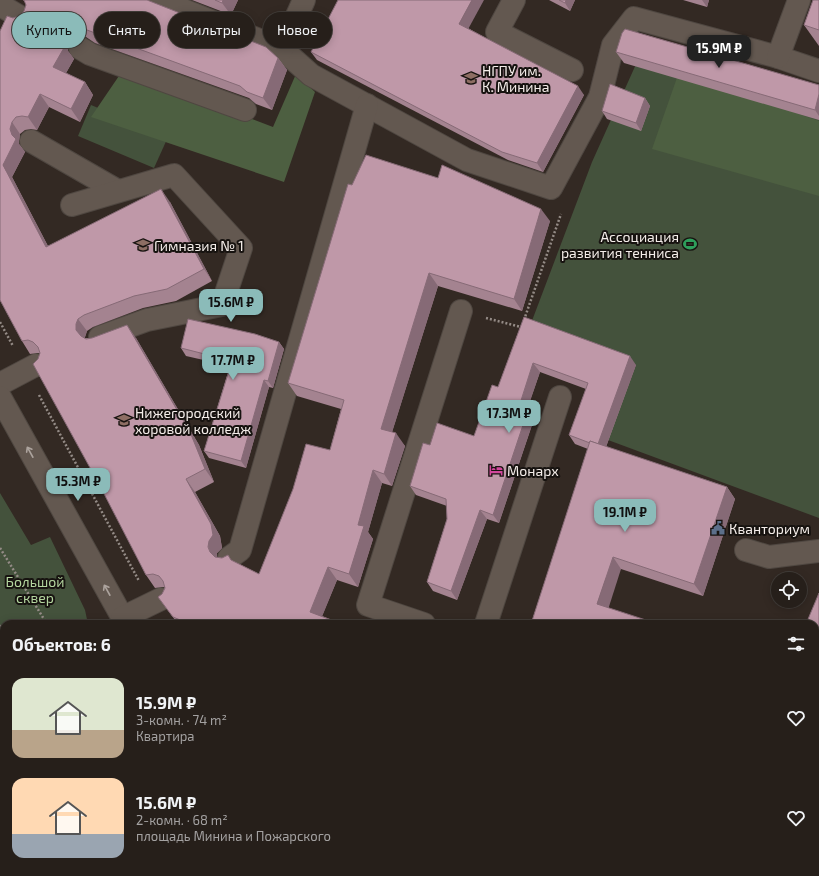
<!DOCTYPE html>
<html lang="ru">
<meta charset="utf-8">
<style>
body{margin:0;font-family:"Exo 2",sans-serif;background:#2e2723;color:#f1f3f6;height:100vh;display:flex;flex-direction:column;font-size:15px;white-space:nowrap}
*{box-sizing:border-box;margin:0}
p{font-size:13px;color:#a4a2a2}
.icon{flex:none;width:22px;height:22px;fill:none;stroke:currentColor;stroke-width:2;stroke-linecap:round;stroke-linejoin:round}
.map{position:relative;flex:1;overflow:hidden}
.details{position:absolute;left:0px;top:620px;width:819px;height:256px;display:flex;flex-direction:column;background:#261f1a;border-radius:12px 12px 0 0;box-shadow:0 2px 10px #0003,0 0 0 1px #423d39}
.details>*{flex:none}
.hud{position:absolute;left:12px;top:12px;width:400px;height:36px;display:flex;gap:8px}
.fabs{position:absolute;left:771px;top:572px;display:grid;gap:8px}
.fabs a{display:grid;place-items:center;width:36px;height:36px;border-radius:50%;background:#261f1a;box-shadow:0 2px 10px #0003,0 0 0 1px #423d39;font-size:20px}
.price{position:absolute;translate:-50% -34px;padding:0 9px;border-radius:8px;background:#8bbbb9;color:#111;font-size:13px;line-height:26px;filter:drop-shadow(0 1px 2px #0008)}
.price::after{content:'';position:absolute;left:50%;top:24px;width:12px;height:9px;margin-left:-6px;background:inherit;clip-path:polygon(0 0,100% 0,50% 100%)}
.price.active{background:#222;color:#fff}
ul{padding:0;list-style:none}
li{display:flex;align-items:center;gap:12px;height:100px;padding:0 12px}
li span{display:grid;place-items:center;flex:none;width:112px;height:80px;border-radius:12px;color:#555}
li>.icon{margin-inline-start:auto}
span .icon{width:48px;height:48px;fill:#fffc;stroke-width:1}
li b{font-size:17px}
h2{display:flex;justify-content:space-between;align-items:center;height:48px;padding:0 12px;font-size:17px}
.pill{padding:0 14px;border-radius:18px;background:#261f1a;box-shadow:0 2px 10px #0003,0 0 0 1px #423d39;font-size:14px;line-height:36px}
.pill.active{background:#8bbbb9;color:#111}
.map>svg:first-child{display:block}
</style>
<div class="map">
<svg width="819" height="876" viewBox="0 0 819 876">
<rect width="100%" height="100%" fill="#332923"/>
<!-- green -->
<g fill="#44523c">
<path d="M 646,42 L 819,99 L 819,518 L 608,440 L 636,365 L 530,326 L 592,162 Z"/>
<path d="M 91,105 L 168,137 L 154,168 L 78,136 Z"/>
<path d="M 0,493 L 31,545 L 50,537 L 85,610 L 88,624 L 4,624 L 4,746 L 0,750 Z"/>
</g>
<!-- forest -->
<g fill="#4d5f41">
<path d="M 123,70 L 273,127 L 296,74 L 315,92 L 284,182 L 91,117 Z"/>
<path d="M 679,72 L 819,121 L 819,196 L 652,149 Z"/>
</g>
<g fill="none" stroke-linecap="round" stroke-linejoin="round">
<!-- minor casing -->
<g stroke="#4f4741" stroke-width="24">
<g id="minor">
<path d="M 158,0 L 282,49 L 311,75 L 467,160 L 551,188 L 600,97 L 613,45 L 634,18 L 778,57 L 819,71"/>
<path d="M 514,0 L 497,32 L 572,70"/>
<path d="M 0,5 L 22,18"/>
<path d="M 80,48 L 90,54 L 245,110"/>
<path d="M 282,49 L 304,0"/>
<path d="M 778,57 L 799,0"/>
<path d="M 31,141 L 118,191"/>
<path d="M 72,205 L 174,175 L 241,248 L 222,305 L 147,320 L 100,337"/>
<path d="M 0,384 L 36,365"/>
<path d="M 0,397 L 126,624"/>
<path d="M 746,550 L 769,557 L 819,551"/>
<path d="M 229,558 L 240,550 L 367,105"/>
<path d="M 122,618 L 161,599"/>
<path d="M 424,624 L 368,605 L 461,311"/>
<path d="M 486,624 L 560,397"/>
<path d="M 815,767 L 819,759"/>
<path d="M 0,786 L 4,782"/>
<path d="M 815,807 L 819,808"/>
<path d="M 144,872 L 148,876"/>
<path d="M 625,872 L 635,876"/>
<path d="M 402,876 L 404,872"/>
<path d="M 447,876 L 449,872"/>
<path d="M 761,876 L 763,872"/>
</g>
</g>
<!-- path -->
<g stroke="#948b86" stroke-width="2.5" stroke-dasharray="2 2" stroke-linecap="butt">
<path d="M 486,318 L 521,327"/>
<path d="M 524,320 L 561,214"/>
<path d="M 0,322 L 13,346"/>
<path d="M 39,395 L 139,581"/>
<path d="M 0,548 L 47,624"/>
<path d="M 0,626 L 4,627"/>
<path d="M 0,684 L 4,681"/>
</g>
<!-- minor -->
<use href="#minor" stroke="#635850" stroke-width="22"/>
</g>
<!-- wall -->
<g fill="#a48390">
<path d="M 23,0 L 147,0 L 278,58 L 287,70 L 272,110 L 256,104 L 249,98 L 95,43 L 86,37 L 81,36 L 74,37 L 70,41 L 68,47 L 68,51 L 74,59 L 66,73 L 85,82 L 93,95 L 80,122 L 49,107 L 37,130 L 31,129 L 25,130 L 20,134 L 19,141 L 19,144 L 25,152 L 12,177 L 48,246 L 170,202 L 212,281 L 176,301 L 143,308 L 93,327 L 87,331 L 85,337 L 85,338 L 136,338 L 199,445 L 214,482 L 195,492 L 220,536 L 222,548 L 217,553 L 217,557 L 231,560 L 259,574 L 330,450 L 341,409 L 297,396 L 288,383 L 352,185 L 550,221 L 522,311 L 438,286 L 392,432 L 405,446 L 392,486 L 382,483 L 368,532 L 373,539 L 358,587 L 337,580 L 322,616 L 342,624 L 178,624 L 158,597 L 162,594 L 165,587 L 162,587 L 155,588 L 146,575 L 38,359 L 40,353 L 37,353 L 30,354 L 22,341 L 0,300 L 13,18 L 19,16 L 24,11 L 26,5 L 25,2 Z"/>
<path d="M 192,0 L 238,0 L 231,15 Z"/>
<path d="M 549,0 L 575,0 L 570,11 Z"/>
<path d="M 683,0 L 709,0 L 707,7 Z"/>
<path d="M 819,0 L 819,46 L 804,25 Z"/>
<path d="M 468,28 L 584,95 L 543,172 L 508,160 L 317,60 L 311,52 Z"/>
<path d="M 616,52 L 819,85 L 819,120 L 624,63 Z"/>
<path d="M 645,98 L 650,106 L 641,131 L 607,119 L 602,111 Z"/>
<path d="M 524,317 L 636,365 L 606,447 L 727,487 L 735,499 L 703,596 L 621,569 L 531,624 L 588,449 L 575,444 L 569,435 L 586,389 L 540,372 L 525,415 L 532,425 L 499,523 L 487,519 L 457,600 L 433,591 L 427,582 L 447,519 L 447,506 L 416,495 L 410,486 L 430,445 L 474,436 L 498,387 Z"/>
<path d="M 279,342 L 284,349 L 273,388 L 269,387 L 246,468 L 209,458 L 204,451 L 230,366 L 186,356 L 181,348 Z"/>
<path d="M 819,593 L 819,669 L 815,668 L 815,624 Z"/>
<path d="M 4,872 L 78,872 L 73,876 L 0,876 Z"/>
<path d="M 148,872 L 218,872 L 215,876 L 123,876 L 142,876 Z"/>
<path d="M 225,872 L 375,872 L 374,876 L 233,876 Z"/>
</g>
<!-- shaded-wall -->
<g fill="#866a76">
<path d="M 223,0 L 238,0 L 231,15 L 222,3 Z"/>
<path d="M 472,0 L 484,0 L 466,33 L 459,24 Z"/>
<path d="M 566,0 L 575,0 L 570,11 L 565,3 Z"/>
<path d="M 702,0 L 709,0 L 707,7 Z"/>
<path d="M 61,29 L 70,41 L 68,47 L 68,51 L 74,59 L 62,80 L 53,67 L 59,35 Z"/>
<path d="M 278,58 L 287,70 L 272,110 L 263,98 Z"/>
<path d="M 85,82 L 93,95 L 80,122 L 71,109 Z"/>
<path d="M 578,86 L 584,95 L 543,172 L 537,163 Z"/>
<path d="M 40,94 L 49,107 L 37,130 L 28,117 Z"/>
<path d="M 819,94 L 819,116 L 815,110 Z"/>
<path d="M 645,98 L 650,106 L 641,131 L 636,123 Z"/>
<path d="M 12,122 L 20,134 L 19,141 L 19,144 L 25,152 L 12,177 L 55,260 L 46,247 L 3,165 L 12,135 L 10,129 Z"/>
<path d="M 161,189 L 170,202 L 212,281 L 204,269 Z"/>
<path d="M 541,209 L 550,221 L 522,311 L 514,299 Z"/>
<path d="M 429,273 L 438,286 L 389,442 L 381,429 Z"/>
<path d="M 78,319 L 87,331 L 85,337 L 85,343 L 76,330 L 76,324 Z"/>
<path d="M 127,325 L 136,338 L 199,445 L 214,482 L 205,469 Z"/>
<path d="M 279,342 L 284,349 L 273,388 L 268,381 Z"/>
<path d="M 630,356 L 636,365 L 603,455 L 597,446 Z"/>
<path d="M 533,363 L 540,372 L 523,422 L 517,413 Z"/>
<path d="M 264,380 L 269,387 L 246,468 L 241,461 Z"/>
<path d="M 526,416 L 532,425 L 499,523 L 493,515 Z"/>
<path d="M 396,433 L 405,446 L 392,486 L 384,474 Z"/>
<path d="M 373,470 L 382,483 L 368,532 L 373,539 L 358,587 L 349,574 L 358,525 Z"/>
<path d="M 186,479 L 195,492 L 220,536 L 222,548 L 217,553 L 217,560 L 210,552 Z"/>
<path d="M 727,487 L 735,499 L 703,596 L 694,584 Z"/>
<path d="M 480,510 L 487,519 L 457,600 L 451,591 Z"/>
<path d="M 613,557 L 621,569 L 606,616 L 597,604 Z"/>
<path d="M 328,567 L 337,580 L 319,624 L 310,612 Z"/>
<path d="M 204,872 L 218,872 L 215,876 L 207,876 Z"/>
<path d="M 362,872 L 375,872 L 374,876 L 360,876 Z"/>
</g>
<!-- building -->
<g fill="#bf98a8" stroke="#866a76">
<path d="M 24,0 L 147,0 L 266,47 L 278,58 L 263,98 L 247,92 L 240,86 L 87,30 L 77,25 L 72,23 L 65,24 L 61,29 L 59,35 L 60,41 L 65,46 L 53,67 L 85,82 L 71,109 L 40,94 L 28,117 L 22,116 L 16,117 L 12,122 L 10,129 L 12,135 L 16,139 L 3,165 L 46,247 L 161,189 L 204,269 L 167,289 L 134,296 L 84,315 L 78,319 L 76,324 L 76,330 L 81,336 L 86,339 L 92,338 L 127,325 L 190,432 L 205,469 L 186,479 L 211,524 L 213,535 L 209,541 L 208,547 L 210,552 L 215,557 L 222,558 L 228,555 L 231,560 L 259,574 L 293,489 L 306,444 L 330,450 L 344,400 L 288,383 L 348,184 L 352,185 L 366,155 L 438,178 L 442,165 L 541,209 L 514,299 L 429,273 L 381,429 L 396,433 L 384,474 L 373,470 L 358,525 L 364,526 L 349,574 L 328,567 L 310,612 L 342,624 L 190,624 L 173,617 L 158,597 L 162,594 L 165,588 L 163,581 L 159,576 L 153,574 L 146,575 L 100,486 L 33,364 L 38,359 L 40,353 L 38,347 L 33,342 L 28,340 L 22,341 L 0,300 L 0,31 L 7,16 L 13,18 L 19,16 L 24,11 L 26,5 Z"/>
<path d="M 215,0 L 223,0 L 222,3 Z"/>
<path d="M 338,0 L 472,0 L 459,24 L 578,86 L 537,163 L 502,152 L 311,52 Z"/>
<path d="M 559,0 L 566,0 L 565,3 Z"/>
<path d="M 813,0 L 819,0 L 819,30 L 804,25 Z"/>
<path d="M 625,29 L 819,85 L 819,94 L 815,110 L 616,52 L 622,33 Z"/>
<path d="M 610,84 L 645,98 L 636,123 L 602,111 Z"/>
<path d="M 524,317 L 630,356 L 598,444 L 590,441 L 590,443 L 569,435 L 588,383 L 533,363 L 517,413 L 526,416 L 493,515 L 480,510 L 451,591 L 427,582 L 447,519 L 446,499 L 410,486 L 423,443 L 430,445 L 437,423 L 474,436 L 492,385 L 498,387 Z"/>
<path d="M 188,319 L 255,334 L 279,342 L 268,381 L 264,380 L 241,461 L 204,451 L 232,361 L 181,348 Z"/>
<path d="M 590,441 L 727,487 L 694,584 L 613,557 L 597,604 L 658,624 L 531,624 Z"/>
<path d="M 819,593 L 819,664 L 815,662 L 815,624 L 806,624 Z"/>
<path d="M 4,814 L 4,872 L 55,872 L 50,876 L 0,876 L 0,817 Z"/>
<path d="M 819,824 L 819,876 L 795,876 L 797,872 L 815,872 L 815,827 L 817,828 Z"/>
<path d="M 127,872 L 131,872 L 136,876 L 142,876 L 148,872 L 196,872 L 188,876 L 123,876 Z"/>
<path d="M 243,872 L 362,872 L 360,876 L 251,876 Z"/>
<path d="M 453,872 L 527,872 L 536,876 L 452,876 Z"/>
</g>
<!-- one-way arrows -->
<defs><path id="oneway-shaft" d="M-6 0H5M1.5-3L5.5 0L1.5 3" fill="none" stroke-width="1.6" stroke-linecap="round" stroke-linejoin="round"/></defs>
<g stroke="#aca39d">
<use href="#oneway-shaft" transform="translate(30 452) rotate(-119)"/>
<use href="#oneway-shaft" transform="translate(107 590) rotate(-119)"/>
</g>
<!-- icons -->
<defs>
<g id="university-bare" transform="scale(1.08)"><path d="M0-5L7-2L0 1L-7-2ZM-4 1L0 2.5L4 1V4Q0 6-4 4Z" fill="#8d6e63" stroke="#171310" stroke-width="2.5" paint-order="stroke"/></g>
<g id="stadium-bare" transform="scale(1.08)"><path d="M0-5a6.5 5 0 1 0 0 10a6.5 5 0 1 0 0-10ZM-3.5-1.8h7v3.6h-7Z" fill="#2e9e5b" stroke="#171310" stroke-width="2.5" paint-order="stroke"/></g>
<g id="school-bare" transform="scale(1.08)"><path d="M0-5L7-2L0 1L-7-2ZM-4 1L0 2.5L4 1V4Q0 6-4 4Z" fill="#8d6e63" stroke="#171310" stroke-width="2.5" paint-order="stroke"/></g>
<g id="hotel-bare" transform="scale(1.08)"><path d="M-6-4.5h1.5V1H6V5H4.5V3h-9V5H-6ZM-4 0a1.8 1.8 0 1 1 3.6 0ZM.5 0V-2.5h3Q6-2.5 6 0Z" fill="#d1479c" stroke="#171310" stroke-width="2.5" paint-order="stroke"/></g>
<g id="civic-bare" transform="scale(1.08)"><path d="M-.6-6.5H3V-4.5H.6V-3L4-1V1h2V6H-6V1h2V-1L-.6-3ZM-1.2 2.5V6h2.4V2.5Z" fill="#5c6f8a" stroke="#171310" stroke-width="2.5" paint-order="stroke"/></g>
</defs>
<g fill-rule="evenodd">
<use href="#university-bare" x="471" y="78"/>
<use href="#stadium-bare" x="690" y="244"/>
<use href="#school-bare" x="143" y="245"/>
<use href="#university-bare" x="124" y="420"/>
<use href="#hotel-bare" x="496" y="470"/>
<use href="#civic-bare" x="718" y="528"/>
</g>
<g text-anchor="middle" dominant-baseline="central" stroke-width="4" stroke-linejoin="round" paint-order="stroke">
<!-- poi labels -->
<g font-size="14" fill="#f5eeea" stroke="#171310" text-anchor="start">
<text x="482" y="70">НГПУ им.<tspan x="482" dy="16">К. Минина</tspan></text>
<text x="679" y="236" text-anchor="end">Ассоциация<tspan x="679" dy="16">развития тенниса</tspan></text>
<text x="154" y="245">Гимназия № 1</text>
<text x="135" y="412">Нижегородский<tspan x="135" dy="16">хоровой колледж</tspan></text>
<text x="507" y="470">Монарх</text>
<text x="729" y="528">Кванториум</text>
</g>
<!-- park labels -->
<g font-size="14" fill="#b4d59f" stroke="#171310">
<text x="35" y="581">Большой<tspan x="35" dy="16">сквер</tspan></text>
</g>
</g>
</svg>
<div class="fabs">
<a><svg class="icon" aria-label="locate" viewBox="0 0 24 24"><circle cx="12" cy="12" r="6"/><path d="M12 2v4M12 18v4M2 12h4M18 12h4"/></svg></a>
</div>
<b class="price active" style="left:719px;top:69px">15.9M ₽</b>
<b class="price" style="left:231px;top:323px">15.6M ₽</b>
<b class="price" style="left:233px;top:381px">17.7M ₽</b>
<b class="price" style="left:509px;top:434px">17.3M ₽</b>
<b class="price" style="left:78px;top:502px">15.3M ₽</b>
<b class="price" style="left:625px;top:533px">19.1M ₽</b>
<div class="hud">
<a class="pill active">Купить</a>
<a class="pill">Снять</a>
<a class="pill">Фильтры</a>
<a class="pill">Новое</a>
</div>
<section class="details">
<h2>Объектов: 6<svg class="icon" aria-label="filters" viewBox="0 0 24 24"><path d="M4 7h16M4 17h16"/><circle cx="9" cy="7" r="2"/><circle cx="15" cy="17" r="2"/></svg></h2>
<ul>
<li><span style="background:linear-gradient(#dfe7d0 65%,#b9a48a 0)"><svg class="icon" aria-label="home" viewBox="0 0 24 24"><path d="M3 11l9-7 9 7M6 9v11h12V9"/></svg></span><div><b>15.9M ₽</b><p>3-комн. · 74 m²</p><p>Квартира</p></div><svg class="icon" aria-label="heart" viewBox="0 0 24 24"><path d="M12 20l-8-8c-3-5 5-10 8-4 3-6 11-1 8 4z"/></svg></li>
<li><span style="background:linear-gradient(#ffd9b3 70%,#9aa5b1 0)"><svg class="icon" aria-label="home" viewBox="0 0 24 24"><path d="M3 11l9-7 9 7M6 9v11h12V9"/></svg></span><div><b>15.6M ₽</b><p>2-комн. · 68 m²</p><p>площадь Минина и Пожарского</p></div><svg class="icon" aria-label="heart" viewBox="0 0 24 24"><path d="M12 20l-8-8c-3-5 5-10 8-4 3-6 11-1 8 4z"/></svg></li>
</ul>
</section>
</div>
